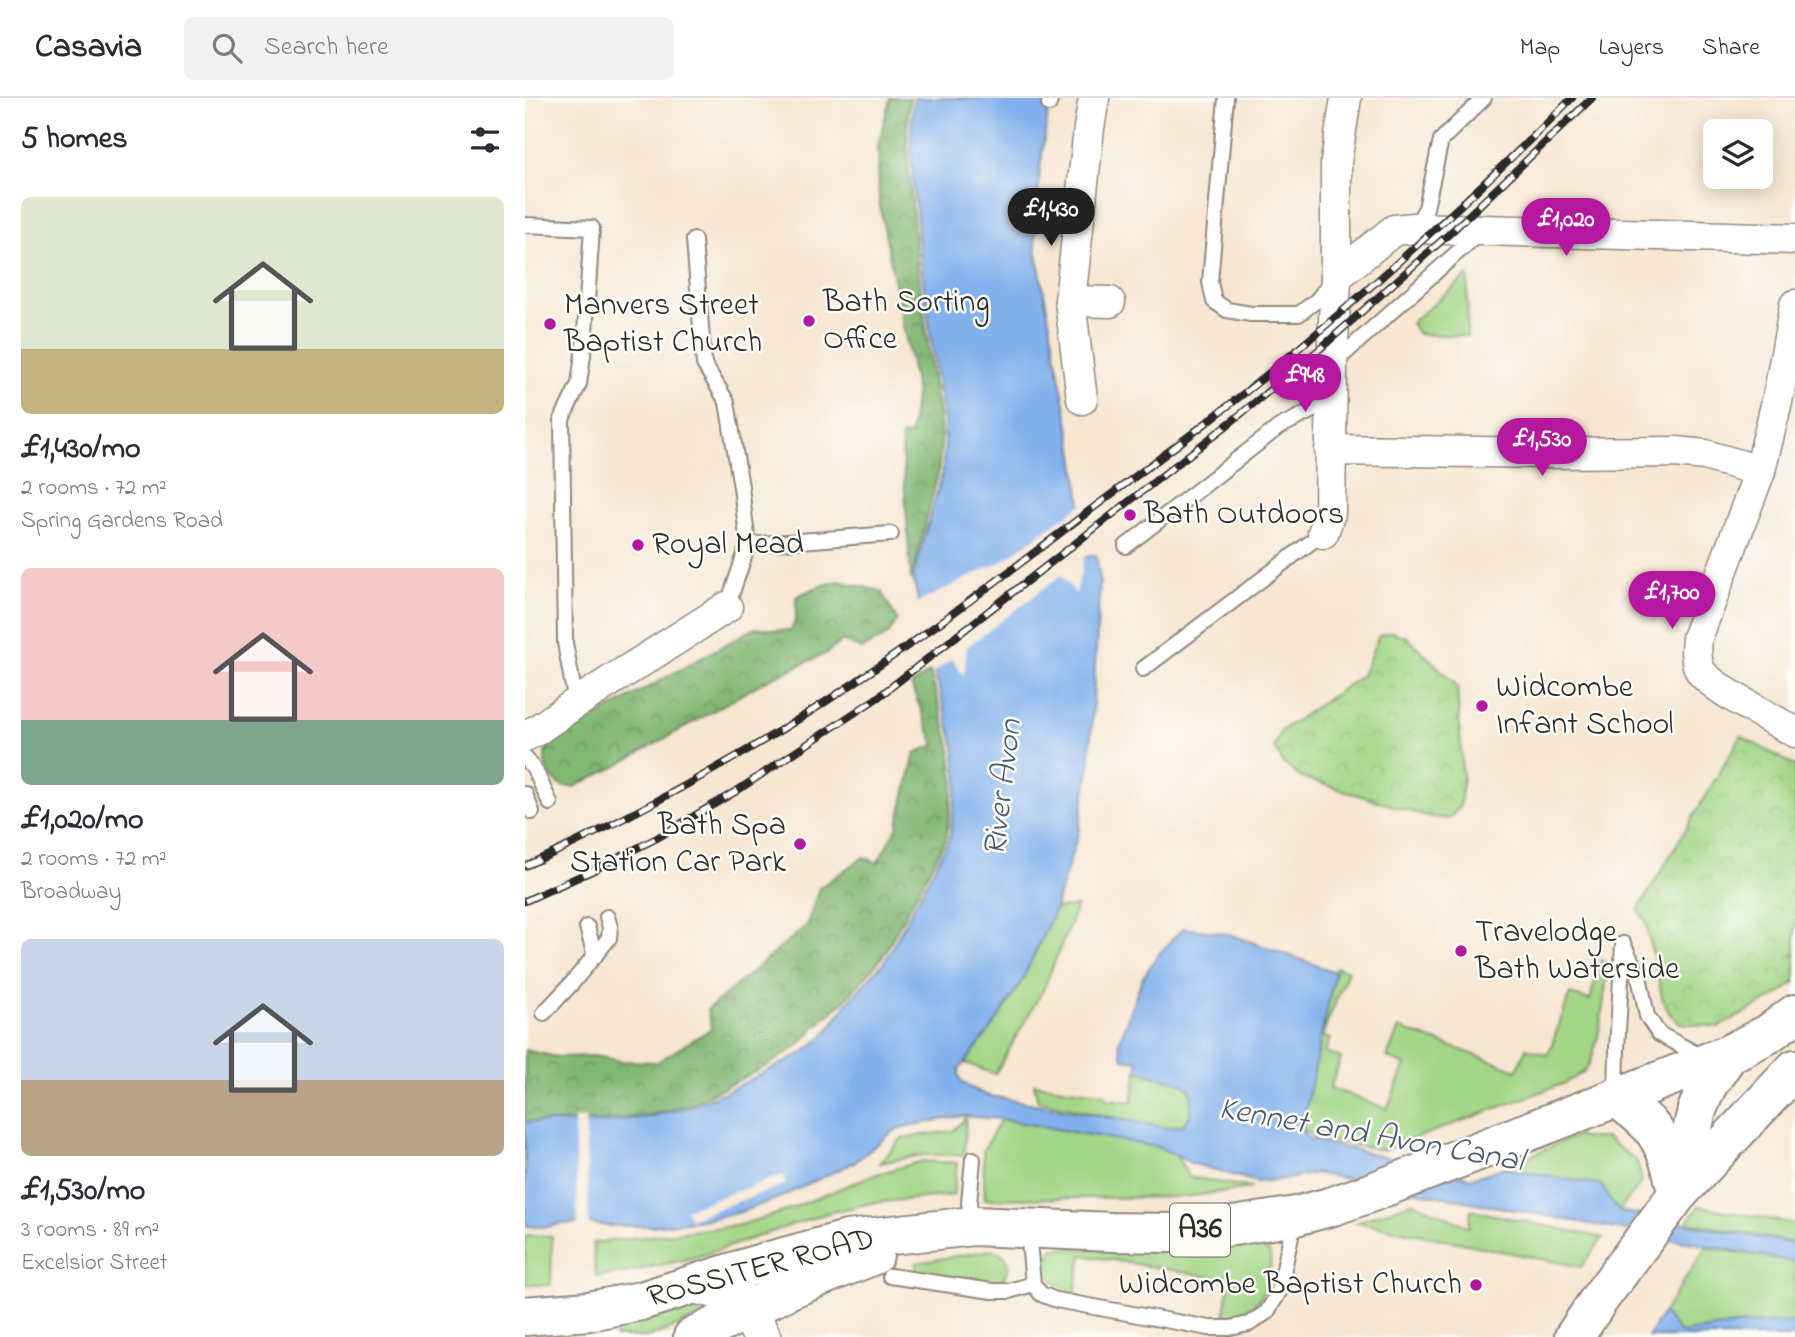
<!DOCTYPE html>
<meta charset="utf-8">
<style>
body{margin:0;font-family:"Indie Flower",sans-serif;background:#f2f2f3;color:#2b2b33;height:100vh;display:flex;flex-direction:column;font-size:26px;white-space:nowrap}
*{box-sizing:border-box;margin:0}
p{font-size:23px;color:#7c7c81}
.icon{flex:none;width:38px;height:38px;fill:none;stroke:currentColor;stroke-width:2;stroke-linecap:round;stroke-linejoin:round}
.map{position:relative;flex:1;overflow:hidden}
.details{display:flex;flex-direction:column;background:#fff;width:525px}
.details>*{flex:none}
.controls{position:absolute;left:1178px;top:21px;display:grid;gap:14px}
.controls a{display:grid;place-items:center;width:70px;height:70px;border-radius:10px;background:#fff;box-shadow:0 4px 18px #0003;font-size:35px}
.price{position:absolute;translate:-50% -60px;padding:0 16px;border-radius:24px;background:#b5179e;color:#fff;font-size:23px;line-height:46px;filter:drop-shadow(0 2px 4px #0008)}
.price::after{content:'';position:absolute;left:50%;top:42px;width:21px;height:16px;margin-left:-10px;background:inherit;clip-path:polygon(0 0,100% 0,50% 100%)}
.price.active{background:#222;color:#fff}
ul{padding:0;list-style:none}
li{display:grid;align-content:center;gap:14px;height:371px;padding:0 21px}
li span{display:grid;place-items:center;height:217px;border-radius:10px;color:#555}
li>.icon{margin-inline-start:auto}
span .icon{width:126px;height:126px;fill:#fffc;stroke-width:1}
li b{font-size:30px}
h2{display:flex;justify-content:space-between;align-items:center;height:84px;padding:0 21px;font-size:30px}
header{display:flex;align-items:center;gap:42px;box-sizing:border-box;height:98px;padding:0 35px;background:#fff;border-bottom:2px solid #e1e1e2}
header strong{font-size:33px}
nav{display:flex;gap:38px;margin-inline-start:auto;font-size:24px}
.search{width:490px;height:63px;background:#f2f2f3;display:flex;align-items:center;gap:18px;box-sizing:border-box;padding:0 24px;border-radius:10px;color:#7c7c81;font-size:26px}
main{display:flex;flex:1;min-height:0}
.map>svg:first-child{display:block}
</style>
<header>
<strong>Casavia</strong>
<div class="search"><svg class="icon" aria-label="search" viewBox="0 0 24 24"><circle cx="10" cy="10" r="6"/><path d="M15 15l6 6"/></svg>Search here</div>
<nav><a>Map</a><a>Layers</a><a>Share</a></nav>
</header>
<main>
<section class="details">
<h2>5 homes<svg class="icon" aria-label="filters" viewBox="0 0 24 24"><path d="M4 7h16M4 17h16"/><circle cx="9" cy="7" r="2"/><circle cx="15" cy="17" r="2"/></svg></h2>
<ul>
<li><span style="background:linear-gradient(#dfe7d0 70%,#c2b280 0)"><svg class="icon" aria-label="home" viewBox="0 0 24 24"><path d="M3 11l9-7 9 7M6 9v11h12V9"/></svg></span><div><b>£1,430/mo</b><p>2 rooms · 72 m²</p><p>Spring Gardens Road</p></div></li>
<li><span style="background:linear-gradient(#f6c9c9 70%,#7fa58c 0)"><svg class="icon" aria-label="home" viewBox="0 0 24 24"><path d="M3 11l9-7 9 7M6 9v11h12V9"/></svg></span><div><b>£1,020/mo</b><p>2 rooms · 72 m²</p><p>Broadway</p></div></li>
<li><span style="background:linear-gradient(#c9d6e8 65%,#b9a48a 0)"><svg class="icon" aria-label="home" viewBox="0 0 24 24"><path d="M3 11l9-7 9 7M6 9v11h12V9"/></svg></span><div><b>£1,530/mo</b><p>3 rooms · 89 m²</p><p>Excelsior Street</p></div></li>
</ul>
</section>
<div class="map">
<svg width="1270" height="1239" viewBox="0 0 1270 1239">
<defs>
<pattern id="forest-crowns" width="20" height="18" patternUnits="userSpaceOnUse" patternTransform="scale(1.75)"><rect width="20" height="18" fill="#82b773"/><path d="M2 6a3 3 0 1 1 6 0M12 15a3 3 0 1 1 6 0" fill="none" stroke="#6b955f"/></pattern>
<pattern id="park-crowns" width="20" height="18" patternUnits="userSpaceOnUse" patternTransform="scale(1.75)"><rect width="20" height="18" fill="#a3d686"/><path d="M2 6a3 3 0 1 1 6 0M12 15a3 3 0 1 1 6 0" fill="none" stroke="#8cb874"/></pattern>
</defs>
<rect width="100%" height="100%" fill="#fdfcf7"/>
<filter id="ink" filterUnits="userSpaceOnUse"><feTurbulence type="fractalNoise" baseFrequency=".0143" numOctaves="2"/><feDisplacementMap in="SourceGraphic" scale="14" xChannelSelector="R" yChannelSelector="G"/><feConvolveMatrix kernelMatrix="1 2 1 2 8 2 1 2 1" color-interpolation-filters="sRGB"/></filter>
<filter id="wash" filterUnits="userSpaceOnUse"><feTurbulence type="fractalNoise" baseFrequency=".00686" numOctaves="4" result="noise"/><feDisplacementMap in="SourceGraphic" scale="28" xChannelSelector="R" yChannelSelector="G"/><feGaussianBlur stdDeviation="1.57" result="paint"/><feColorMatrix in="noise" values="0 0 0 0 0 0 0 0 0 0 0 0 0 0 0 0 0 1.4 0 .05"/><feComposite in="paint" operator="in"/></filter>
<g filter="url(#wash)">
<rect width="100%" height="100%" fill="#f7e6d2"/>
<!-- green -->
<g fill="#a3d686" stroke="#678058" stroke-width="2">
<path d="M 943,177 L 942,238 L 893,236 L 886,225 Z"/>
<path d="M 552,808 L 519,890 L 470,976 L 440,965 L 469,927 L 498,881 L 530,811 Z"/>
<path d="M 1076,862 L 1083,866 C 1080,890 1075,957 1059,973 C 1054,978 1046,981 1040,985 L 858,1052 L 789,1040 L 777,1029 L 811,869 L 823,873 L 797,938 L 805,941 L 800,954 L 816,960 L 805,990 L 862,1011 L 880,967 L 862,959 L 874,930 L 992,972 L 1001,950 L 1023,957 L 1045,896 L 1065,902 Z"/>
<path d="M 612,973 L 654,984 L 664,990 L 667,999 L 665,1018 L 658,1027 L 643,1030 L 620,1026 L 513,1003 L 509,986 L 581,996 L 581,1001 L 607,1004 Z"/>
<path d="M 441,1020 L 439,1057 L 397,1057 L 355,1065 L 377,1040 L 428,1033 Z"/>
<path d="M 476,1021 L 632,1049 L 650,1056 L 664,1079 L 727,1090 L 659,1099 L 460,1101 L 458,1053 Z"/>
<path d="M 1052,1037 L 1056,1040 L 1081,1040 L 1112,1063 L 1117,1083 L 1094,1113 L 1085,1102 L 1076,1087 L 978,1070 Z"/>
<path d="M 398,1063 L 432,1065 L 428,1097 L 346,1105 L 302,1115 L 172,1159 L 103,1174 L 71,1179 L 68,1145 L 215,1127 L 258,1114 L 345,1078 Z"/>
<path d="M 888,1104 L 944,1129 L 946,1112 L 1078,1140 L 1056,1169 L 832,1124 Z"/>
<path d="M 1174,1108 L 1270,1126 L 1270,1145 L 1162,1124 Z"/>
<path d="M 0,1137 L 27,1138 L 26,1187 L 0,1187 Z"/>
<path d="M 729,1145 L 738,1149 L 745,1156 C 748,1192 734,1212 699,1221 L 705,1182 L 557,1157 L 550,1196 L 526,1182 C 523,1169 519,1160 529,1150 L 685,1152 Z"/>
<path d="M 1181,1149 L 1270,1164 L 1270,1224 L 1218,1226 L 1155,1235 L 1138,1215 Z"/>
<path d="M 466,1152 C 487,1157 488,1169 475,1184 L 391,1179 L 391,1165 Z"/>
<path d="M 177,1206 L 185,1206 L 185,1212 L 182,1217 L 123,1239 L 90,1239 L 89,1228 Z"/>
</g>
<!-- forest -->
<g fill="url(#forest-crowns)" stroke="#56714f" stroke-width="2">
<path d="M 365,0 L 385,0 C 379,35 384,72 387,108 C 393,180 403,251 415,323 L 416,345 L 413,376 L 386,482 L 376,337 L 385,338 L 391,292 L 354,105 L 353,48 Z"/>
<path d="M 314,483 L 356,493 L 372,522 L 363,537 L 337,551 L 317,543 L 302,555 L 242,582 L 92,668 L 49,689 L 36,688 L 26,679 L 20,666 L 20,655 L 25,644 L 230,530 L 265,533 L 271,522 L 271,499 L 292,489 Z"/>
<path d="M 405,574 L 425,647 L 429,683 L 421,741 L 357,860 L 319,903 L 289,930 L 274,947 L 242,968 L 166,1006 L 125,1017 L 75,1023 L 0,1024 L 0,952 L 32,959 L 69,958 L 97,963 L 132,964 L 187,930 L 182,912 L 282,827 L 294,790 L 339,759 L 352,765 L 372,730 L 390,655 L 410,647 L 386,587 Z"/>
</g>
<!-- park -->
<g fill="url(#park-crowns)" stroke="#678058" stroke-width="2">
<path d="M 866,534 L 882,539 L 932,588 L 938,683 L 935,708 L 924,721 L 901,718 L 775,679 L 758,665 L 749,650 L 756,633 L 836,578 C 845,564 846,552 854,538 Z"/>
<path d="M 1216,638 L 1270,668 L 1270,884 L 1253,897 L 1194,929 L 1155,925 L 1145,916 L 1138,903 L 1120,822 L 1113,812 Z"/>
</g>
<!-- water -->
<g fill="#82b1ed" stroke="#566e8c" stroke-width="2">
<path d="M 389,0 L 525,0 L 515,70 L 510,146 L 548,350 L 557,411 L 560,459 L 571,457 L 575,482 L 564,672 L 553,736 L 530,811 L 498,881 L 469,927 L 434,972 L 434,978 L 437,985 L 460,997 L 620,1026 L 643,1030 L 658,1027 L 665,1018 L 667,999 L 664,990 L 654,984 L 612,973 L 613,963 L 598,961 L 594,944 L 617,881 L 633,857 L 658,830 L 704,836 L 810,874 L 777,1029 L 780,1037 L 784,1041 L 947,1080 L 978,1070 L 1076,1087 L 1085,1102 L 1094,1113 L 1270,1146 L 1270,1164 L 790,1075 L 763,1081 L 732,1084 L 666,1065 L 650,1056 L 632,1049 L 476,1021 L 437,1018 L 383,1028 L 370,1032 L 330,1064 L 256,1099 L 212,1115 L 177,1122 L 127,1128 L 81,1128 L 61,1125 L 35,1126 L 22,1129 L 0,1128 L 0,1024 L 75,1025 L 124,1019 L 164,1009 L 205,992 L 278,955 L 302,934 L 322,905 L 360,863 L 424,742 L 433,683 L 429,646 L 411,580 L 388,480 L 417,377 L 420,345 L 419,322 C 407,253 397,183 391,113 C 387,76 383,37 389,0 Z"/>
<path d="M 1138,1215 L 1155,1235 L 1218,1226 L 1270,1224 L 1270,1239 L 1123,1239 Z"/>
</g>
<!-- pier -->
<g fill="#f7e6d2">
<path d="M 560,404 L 563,456 L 566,455 L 559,460 L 551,496 L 536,477 L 442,549 L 439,578 L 427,561 L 408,575 L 392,505 L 479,462 Z"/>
<path d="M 49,1021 L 60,1021 L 64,1129 L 53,1129 Z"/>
<path d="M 258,1077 L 261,1086 L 165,1121 L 161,1111 Z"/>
</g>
</g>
<g filter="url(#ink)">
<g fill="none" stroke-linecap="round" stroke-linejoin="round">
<!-- service casing -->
<g stroke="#91887e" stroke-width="18">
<g id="service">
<path d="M 701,0 L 685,184 L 689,203 L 702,212 L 726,216 L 774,216 L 792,202 L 806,184"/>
<path d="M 524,6 L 526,0"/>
<path d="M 0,127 L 67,130 L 59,249 L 54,286 L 37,321 L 40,545 L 51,605"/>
<path d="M 890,129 L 901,110 L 916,42 L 959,0"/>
<path d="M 169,142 L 179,266 L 202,304 L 216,389 L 223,447"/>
<path d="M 809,265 L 953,136"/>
<path d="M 601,448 L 754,329 L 806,303"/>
<path d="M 202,509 L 223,447 L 366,436"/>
<path d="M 618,571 L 798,435"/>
<path d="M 0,659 L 9,670 L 25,705"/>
<path d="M 0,696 L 7,714"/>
<path d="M 62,829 L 70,858"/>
<path d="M 1098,846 L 1114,878 L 1122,918 L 1134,936 L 1179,960"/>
<path d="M 19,915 L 48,884 L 84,840 L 85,829 L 82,819"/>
<path d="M 1091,998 L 1092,951 L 1098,846"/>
<path d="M 447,1126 L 444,1105 L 448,1061"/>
<path d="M 503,1133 L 508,1186 L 516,1196 L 531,1202 L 684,1230 L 705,1230 L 724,1226 L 742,1214 L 754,1194 L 770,1119"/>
<path d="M 365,1178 L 467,1193 L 484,1193 L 508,1186"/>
</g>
</g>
<!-- minor casing -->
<g stroke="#91887e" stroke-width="33">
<g id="minor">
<path d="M 811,179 L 869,132 L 889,130 L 1270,141"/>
<path d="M 545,203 L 585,204"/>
<path d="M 1270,207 L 1253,299 L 1235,373 L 1172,540 C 1171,550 1170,562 1175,572 C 1183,588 1251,623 1270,634"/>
<path d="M 557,301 L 545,203 L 564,30 L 569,0"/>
<path d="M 805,352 L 1019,355 L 1151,354 L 1180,357 L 1235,373"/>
<path d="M 798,435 L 805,415 L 807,267 L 811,179 L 811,64 L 821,0"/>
<path d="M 0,638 L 12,632 L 51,605 L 202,509"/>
</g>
</g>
<!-- tertiary casing -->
<g stroke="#91887e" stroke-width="40">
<path id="tertiary" d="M 169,1187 C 189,1191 214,1194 225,1213 C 229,1222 232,1231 237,1239"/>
</g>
<!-- primary casing -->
<g stroke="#91887e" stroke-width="42">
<g id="primary">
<path d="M 1091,999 C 1102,1008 1116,1017 1125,1028 C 1141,1046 1148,1072 1152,1095"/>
<path d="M 1153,1095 L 1172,1012 L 1182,988 L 1204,956"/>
<path d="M 1049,1239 L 1075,1200 L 1152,1097 L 1270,971"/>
</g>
</g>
<!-- trunk casing -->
<g stroke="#91887e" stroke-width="42">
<g id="trunk">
<path d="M 0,1218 L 64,1213 L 116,1203 L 230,1167 L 322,1142 L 448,1128 L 587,1134 L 646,1135 L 708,1128 L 771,1118 L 808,1108 L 842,1096 L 1204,956 L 1243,936 L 1270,916"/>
<path d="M 168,1239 L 267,1190 L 349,1157"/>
</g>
</g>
<!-- service -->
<use href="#service" stroke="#fff" stroke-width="14"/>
<!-- minor -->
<use href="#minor" stroke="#fff" stroke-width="30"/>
<!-- tertiary -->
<use href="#tertiary" stroke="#fff" stroke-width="37"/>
<!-- primary -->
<use href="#primary" stroke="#fff" stroke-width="38"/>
<!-- trunk -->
<use href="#trunk" stroke="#fff" stroke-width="38"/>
<!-- rail casing -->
<g stroke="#2b2b2b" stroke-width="8">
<g id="rail">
<path d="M 0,768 C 96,725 188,674 277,619 C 376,556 471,484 564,413 C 608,380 652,348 695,314 C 749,273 800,228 851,184 C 918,124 984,64 1047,0"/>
<path d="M 0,803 L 69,772 L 132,740 L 213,692 L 352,600 L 706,324 L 796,250 L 924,136 L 1067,0"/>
</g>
</g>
<!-- rail -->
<use href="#rail" stroke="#fdfcf7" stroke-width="5" stroke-dasharray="16" stroke-linecap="butt"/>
</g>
</g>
<!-- markers -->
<g fill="#b5179e" stroke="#fdfcf7" stroke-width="2.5">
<circle cx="284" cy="223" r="7"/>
<circle cx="25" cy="226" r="7"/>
<circle cx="605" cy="417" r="7"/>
<circle cx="113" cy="447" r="7"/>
<circle cx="957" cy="608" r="7"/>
<circle cx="275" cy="746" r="7"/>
<circle cx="936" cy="853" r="7"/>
<circle cx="951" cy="1187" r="7"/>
</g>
<g text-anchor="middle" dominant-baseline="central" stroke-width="5" stroke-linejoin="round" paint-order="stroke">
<!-- shield labels -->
<rect fill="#fdfcf7" stroke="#6a6a68" stroke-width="2" x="645" y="1105.5" width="60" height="53" rx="5"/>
<g font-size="30" font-weight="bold" fill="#2b2b2b">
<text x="675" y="1132">A36</text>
</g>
<!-- poi labels -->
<g font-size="32" fill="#2b2b2b" stroke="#fdfcf7" text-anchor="start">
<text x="298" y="205">Bath Sorting<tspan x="298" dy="37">Office</tspan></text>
<text x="39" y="208">Manvers Street<tspan x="39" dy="37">Baptist Church</tspan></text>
<text x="619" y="417">Bath Outdoors</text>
<text x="127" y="447">Royal Mead</text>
<text x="971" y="590">Widcombe<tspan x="971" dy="37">Infant School</tspan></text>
<text x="261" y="728" text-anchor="end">Bath Spa<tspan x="261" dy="37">Station Car Park</tspan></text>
<text x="950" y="835">Travelodge<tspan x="950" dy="37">Bath Waterside</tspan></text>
<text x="937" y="1187" text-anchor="end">Widcombe Baptist Church</text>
</g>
<!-- street labels -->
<g font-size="32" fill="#2b2b2b" stroke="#fdfcf7">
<text transform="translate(236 1171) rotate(-15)">ROSSITER ROAD</text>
</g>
<!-- water labels -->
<g font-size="33" font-style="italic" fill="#495a6f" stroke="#fdfcf7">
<text transform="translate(479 690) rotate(-83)">River Avon</text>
<text transform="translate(846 1038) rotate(10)">Kennet and Avon Canal</text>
</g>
</g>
</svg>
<div class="controls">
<a><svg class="icon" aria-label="layers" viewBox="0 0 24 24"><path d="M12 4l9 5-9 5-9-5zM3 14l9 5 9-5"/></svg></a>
</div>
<b class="price active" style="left:526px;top:150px">£1,430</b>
<b class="price" style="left:1041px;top:160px">£1,020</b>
<b class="price" style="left:780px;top:316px">£948</b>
<b class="price" style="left:1017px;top:380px">£1,530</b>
<b class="price" style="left:1147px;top:533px">£1,700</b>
</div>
</main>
